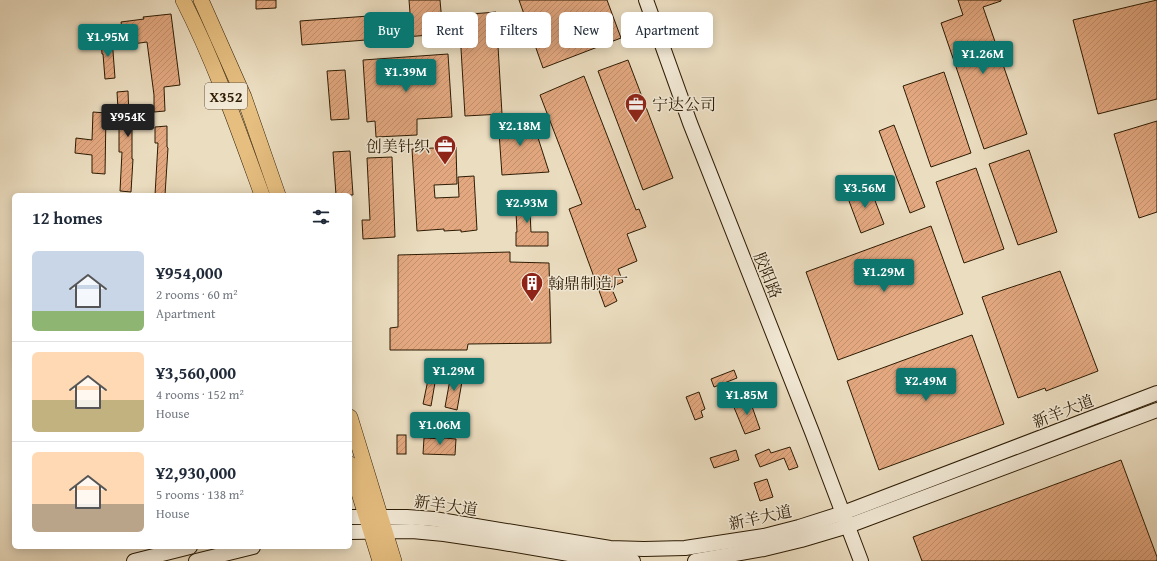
<!DOCTYPE html>
<meta charset="utf-8">
<style>
body{margin:0;font-family:"Gentium Book Plus","Noto Serif SC",serif;background:#f2f2f3;color:#1f2937;height:100vh;display:flex;flex-direction:column;font-size:15px;white-space:nowrap}
*{box-sizing:border-box;margin:0}
p{font-size:13px;color:#747a83}
.icon{flex:none;width:22px;height:22px;fill:none;stroke:currentColor;stroke-width:2;stroke-linecap:round;stroke-linejoin:round}
.map{position:relative;flex:1;overflow:hidden}
.panel{position:absolute;left:12px;top:193px;width:340px;height:356px;display:flex;flex-direction:column;background:#fff;border-radius:6px;box-shadow:0 2px 10px #0003}
.panel>*{flex:none}
.top-card{position:absolute;left:364px;top:12px;width:380px;height:36px;display:flex;gap:8px}
.price{position:absolute;translate:-50% -34px;padding:0 9px;border-radius:4px;background:#0f766e;color:#fff;font-size:13px;line-height:26px;filter:drop-shadow(0 1px 2px #0008)}
.price::after{content:'';position:absolute;left:50%;top:24px;width:12px;height:9px;margin-left:-6px;background:inherit;clip-path:polygon(0 0,100% 0,50% 100%)}
.price.on{background:#222;color:#fff}
ul{padding:0;list-style:none}
li{display:flex;align-items:center;gap:12px;height:100px;padding:0 20px}
li+li{border-top:1px solid #e0e1e3}
li span{display:grid;place-items:center;flex:none;width:112px;height:80px;border-radius:6px;color:#555}
li>.icon{margin-inline-start:auto}
span .icon{width:48px;height:48px;fill:#fffc;stroke-width:1}
li b{font-size:17px}
h2{display:flex;justify-content:space-between;align-items:center;height:48px;padding:0 20px;font-size:17px}
.chip{padding:0 14px;border-radius:6px;background:#fff;box-shadow:0 2px 10px #0003;font-size:14px;line-height:36px}
.chip.on{background:#0f766e;color:#fff}
.map>svg:first-child{display:block}
</style>
<div class="map">
<svg width="1157" height="561" viewBox="0 0 1157 561">
<defs>
<pattern id="building-hatch" width="6" height="6" patternUnits="userSpaceOnUse"><rect width="6" height="6" fill="#e3a880"/><path d="M-1 1l2-2M0 6l6-6M5 7l2-2" fill="none" stroke="#c3906d"/></pattern>
</defs>
<rect width="100%" height="100%" fill="#ebddc0"/>
<filter id="stains"><feTurbulence type="fractalNoise" baseFrequency=".005" numOctaves="4"/><feColorMatrix values="0 0 0 0 .2 0 0 0 0 .09 0 0 0 0 .02 0 0 0 .5 -.17"/></filter>
<radialGradient id="worn" r=".72"><stop offset=".6" stop-color="#630" stop-opacity="0"/><stop offset="1" stop-color="#630" stop-opacity=".3"/></radialGradient>
<!-- building -->
<g fill="url(#building-hatch)" stroke="#2d1b03">
<path d="M 256,0 L 276,0 L 276,8 L 256,9 Z"/>
<path d="M 409,0 L 440,0 L 443,34 L 302,45 L 300,21 L 410,13 Z"/>
<path d="M 519,0 L 607,0 L 621,38 L 543,68 Z"/>
<path d="M 958,0 L 1001,0 L 1001,1 L 983,7 L 1027,134 L 984,149 L 941,23 L 963,15 Z"/>
<path d="M 1157,0 L 1157,99 L 1098,114 L 1073,20 Z"/>
<path d="M 496,12 L 502,114 L 465,116 L 459,15 Z"/>
<path d="M 171,14 L 180,85 L 164,87 L 165,111 L 154,112 L 154,95 L 147,42 L 125,45 L 121,22 L 144,19 L 143,17 Z"/>
<path d="M 101,38 L 112,38 L 115,78 L 105,79 L 103,54 L 102,54 Z"/>
<path d="M 448,54 L 452,117 L 417,119 L 417,135 L 376,137 L 375,121 L 367,122 L 363,60 Z"/>
<path d="M 628,60 L 673,178 L 643,190 L 598,71 Z"/>
<path d="M 345,70 L 349,119 L 331,120 L 327,71 Z"/>
<path d="M 944,72 L 971,153 L 931,167 L 903,86 Z"/>
<path d="M 584,76 L 636,210 L 639,209 L 646,227 L 627,234 L 637,261 L 618,269 L 623,282 L 611,287 L 617,301 L 605,307 L 569,209 L 582,204 L 540,95 Z"/>
<path d="M 128,91 L 129,118 L 144,118 L 143,114 L 152,114 L 153,127 L 132,128 L 132,159 L 133,159 L 131,192 L 120,191 L 122,152 L 119,152 L 119,109 L 118,109 L 117,92 Z"/>
<path d="M 93,112 L 106,113 L 105,174 L 92,173 L 92,155 L 75,153 L 76,138 L 92,140 Z"/>
<path d="M 531,116 L 549,172 L 502,175 L 498,118 Z"/>
<path d="M 1157,121 L 1157,212 L 1139,218 L 1114,134 Z"/>
<path d="M 894,125 L 925,207 L 910,213 L 879,131 Z"/>
<path d="M 167,126 L 167,147 L 168,148 L 165,195 L 155,195 L 158,143 L 155,143 L 155,127 Z"/>
<path d="M 456,147 L 457,184 L 434,185 L 435,198 L 459,197 L 458,177 L 474,176 L 477,230 L 461,232 L 461,230 L 444,231 L 444,229 L 417,231 L 412,149 Z"/>
<path d="M 1029,150 L 1057,232 L 1018,245 L 989,164 Z"/>
<path d="M 350,151 L 353,195 L 336,195 L 333,152 Z"/>
<path d="M 392,157 L 395,237 L 363,239 L 362,220 L 370,220 L 367,158 Z"/>
<path d="M 976,168 L 1004,249 L 964,263 L 936,182 Z"/>
<path d="M 869,185 L 884,224 L 861,233 L 846,193 Z"/>
<path d="M 529,192 L 531,232 L 548,232 L 548,246 L 516,246 L 516,232 L 517,232 L 515,193 Z"/>
<path d="M 931,226 L 963,314 L 838,360 L 806,272 Z"/>
<path d="M 510,252 L 510,262 L 549,263 L 551,343 L 468,344 L 467,350 L 390,350 L 390,328 L 398,327 L 398,255 Z"/>
<path d="M 1060,271 L 1098,371 L 1046,391 L 1045,388 L 1018,398 L 982,297 Z"/>
<path d="M 972,335 L 1004,424 L 879,470 L 847,381 Z"/>
<path d="M 430,370 L 437,371 L 431,406 L 423,404 Z"/>
<path d="M 734,370 L 737,378 L 714,387 L 711,379 Z"/>
<path d="M 451,374 L 463,376 L 457,410 L 445,407 Z"/>
<path d="M 699,392 L 705,409 L 701,411 L 703,417 L 695,420 L 686,397 Z"/>
<path d="M 749,398 L 760,429 L 745,434 L 733,405 Z"/>
<rect x="397" y="435" width="9" height="19"/>
<path d="M 424,438 L 444,439 L 444,438 L 456,439 L 455,455 L 423,454 Z"/>
<path d="M 790,447 L 798,467 L 789,470 L 784,458 L 760,467 L 755,455 L 769,449 L 771,453 Z"/>
<path d="M 736,450 L 739,460 L 714,468 L 710,458 Z"/>
<path d="M 1121,460 L 1157,557 L 1157,561 L 922,561 L 913,537 Z"/>
<path d="M 767,479 L 773,497 L 760,501 L 754,483 Z"/>
</g>
<g fill="none" stroke-linecap="round" stroke-linejoin="round">
<!-- secondary casing -->
<g stroke="#2d1b03" stroke-width="16">
<g id="secondary">
<path d="M 646,0 L 690,123 L 812,432 L 861,561"/>
<path d="M 350,517 L 407,517 L 434,519 L 610,548 L 644,549 L 685,548 L 764,536 L 799,527 L 843,513 L 1157,393"/>
<path d="M 350,532 L 412,531 L 444,534 L 498,542 L 592,558 L 633,561"/>
<path d="M 134,561 L 190,547"/>
<path d="M 196,561 L 253,547"/>
<path d="M 695,561 L 764,549 L 801,540 L 848,526 L 1157,410"/>
</g>
</g>
<!-- primary casing -->
<g stroke="#2d1b03" stroke-width="16">
<g id="primary">
<path d="M 183,0 C 215,63 238,129 262,195"/>
<path d="M 201,0 L 244,97 L 278,195"/>
<path d="M 350,417 L 394,561"/>
<path d="M 350,464 L 380,561"/>
</g>
</g>
<!-- secondary -->
<use href="#secondary" stroke="#f2e9d6" stroke-width="14"/>
<!-- primary -->
<use href="#primary" stroke="#e6be80" stroke-width="15"/>
</g>
<!-- icons -->
<defs>
<g id="office-pin" transform="scale(1.15)"><path d="M0 17L-7.5 6A9.5 9.5 0 1 1 7.5 6Z" fill="#8f2418" stroke="#f2e9d6"/><path d="M-6-3h4V-5.5h4V-3h4V5H-6ZM-1-4.5V-3h2v-1.5ZM-6 0V1H6V0Z" fill="#fff"/></g>
<g id="building-pin" transform="scale(1.15)"><path d="M0 17L-7.5 6A9.5 9.5 0 1 1 7.5 6Z" fill="#8f2418" stroke="#f2e9d6"/><path d="M-4-6H4V6H1V3H-1V6H-4ZM-2.5-4.3h1.7v1.8h-1.7ZM.8-4.3h1.7v1.8H.8ZM-2.5-1h1.7V.8h-1.7ZM.8-1h1.7V.8H.8Z" fill="#fff"/></g>
</defs>
<g fill-rule="evenodd">
<use href="#office-pin" x="636" y="104"/>
<use href="#office-pin" x="445" y="146"/>
<use href="#building-pin" x="532" y="283"/>
</g>
<g text-anchor="middle" dominant-baseline="central" stroke-width="3" stroke-linejoin="round" paint-order="stroke">
<!-- shield labels -->
<rect fill="#f2e9d6" stroke="#685942" stroke-width="1" x="205" y="83" width="42" height="26" rx="3"/>
<g font-size="15" font-weight="bold" fill="#2d1b03">
<text x="226" y="96">X352</text>
</g>
<!-- poi labels -->
<g font-size="16" fill="#2d1b03" stroke="#f2e9d6" text-anchor="start">
<text x="652" y="104">宁达公司</text>
<text x="430" y="146" text-anchor="end">创美针织</text>
<text x="548" y="283">翰鼎制造厂</text>
</g>
<!-- street labels -->
<g font-size="16" fill="#2d1b03" stroke="#f2e9d6">
<text transform="translate(768 275) rotate(68)">胶阳路</text>
<text transform="translate(1063 411) rotate(-21)">新羊大道</text>
<text transform="translate(446 505) rotate(8)">新羊大道</text>
<text transform="translate(760 517) rotate(-12)">新羊大道</text>
</g>
</g>
<rect width="100%" height="100%" filter="url(#stains)"/>
<rect width="100%" height="100%" fill="url(#worn)"/>
</svg>
<b class="price" style="left:108px;top:58px">¥1.95M</b>
<b class="price" style="left:983px;top:75px">¥1.26M</b>
<b class="price" style="left:406px;top:93px">¥1.39M</b>
<b class="price on" style="left:128px;top:138px">¥954K</b>
<b class="price" style="left:520px;top:147px">¥2.18M</b>
<b class="price" style="left:865px;top:209px">¥3.56M</b>
<b class="price" style="left:527px;top:224px">¥2.93M</b>
<b class="price" style="left:884px;top:293px">¥1.29M</b>
<b class="price" style="left:454px;top:392px">¥1.29M</b>
<b class="price" style="left:926px;top:402px">¥2.49M</b>
<b class="price" style="left:747px;top:416px">¥1.85M</b>
<b class="price" style="left:440px;top:446px">¥1.06M</b>
<div class="top-card">
<a class="chip on">Buy</a>
<a class="chip">Rent</a>
<a class="chip">Filters</a>
<a class="chip">New</a>
<a class="chip">Apartment</a>
</div>
<section class="panel">
<h2>12 homes<svg class="icon" aria-label="filters" viewBox="0 0 24 24"><path d="M4 7h16M4 17h16"/><circle cx="9" cy="7" r="2"/><circle cx="15" cy="17" r="2"/></svg></h2>
<ul>
<li><span style="background:linear-gradient(#c9d6e8 75%,#8fb573 0)"><svg class="icon" aria-label="home" viewBox="0 0 24 24"><path d="M3 11l9-7 9 7M6 9v11h12V9"/></svg></span><div><b>¥954,000</b><p>2 rooms · 60 m²</p><p>Apartment</p></div></li>
<li><span style="background:linear-gradient(#ffd9b3 60%,#c2b280 0)"><svg class="icon" aria-label="home" viewBox="0 0 24 24"><path d="M3 11l9-7 9 7M6 9v11h12V9"/></svg></span><div><b>¥3,560,000</b><p>4 rooms · 152 m²</p><p>House</p></div></li>
<li><span style="background:linear-gradient(#ffd9b3 65%,#b9a48a 0)"><svg class="icon" aria-label="home" viewBox="0 0 24 24"><path d="M3 11l9-7 9 7M6 9v11h12V9"/></svg></span><div><b>¥2,930,000</b><p>5 rooms · 138 m²</p><p>House</p></div></li>
</ul>
</section>
</div>
